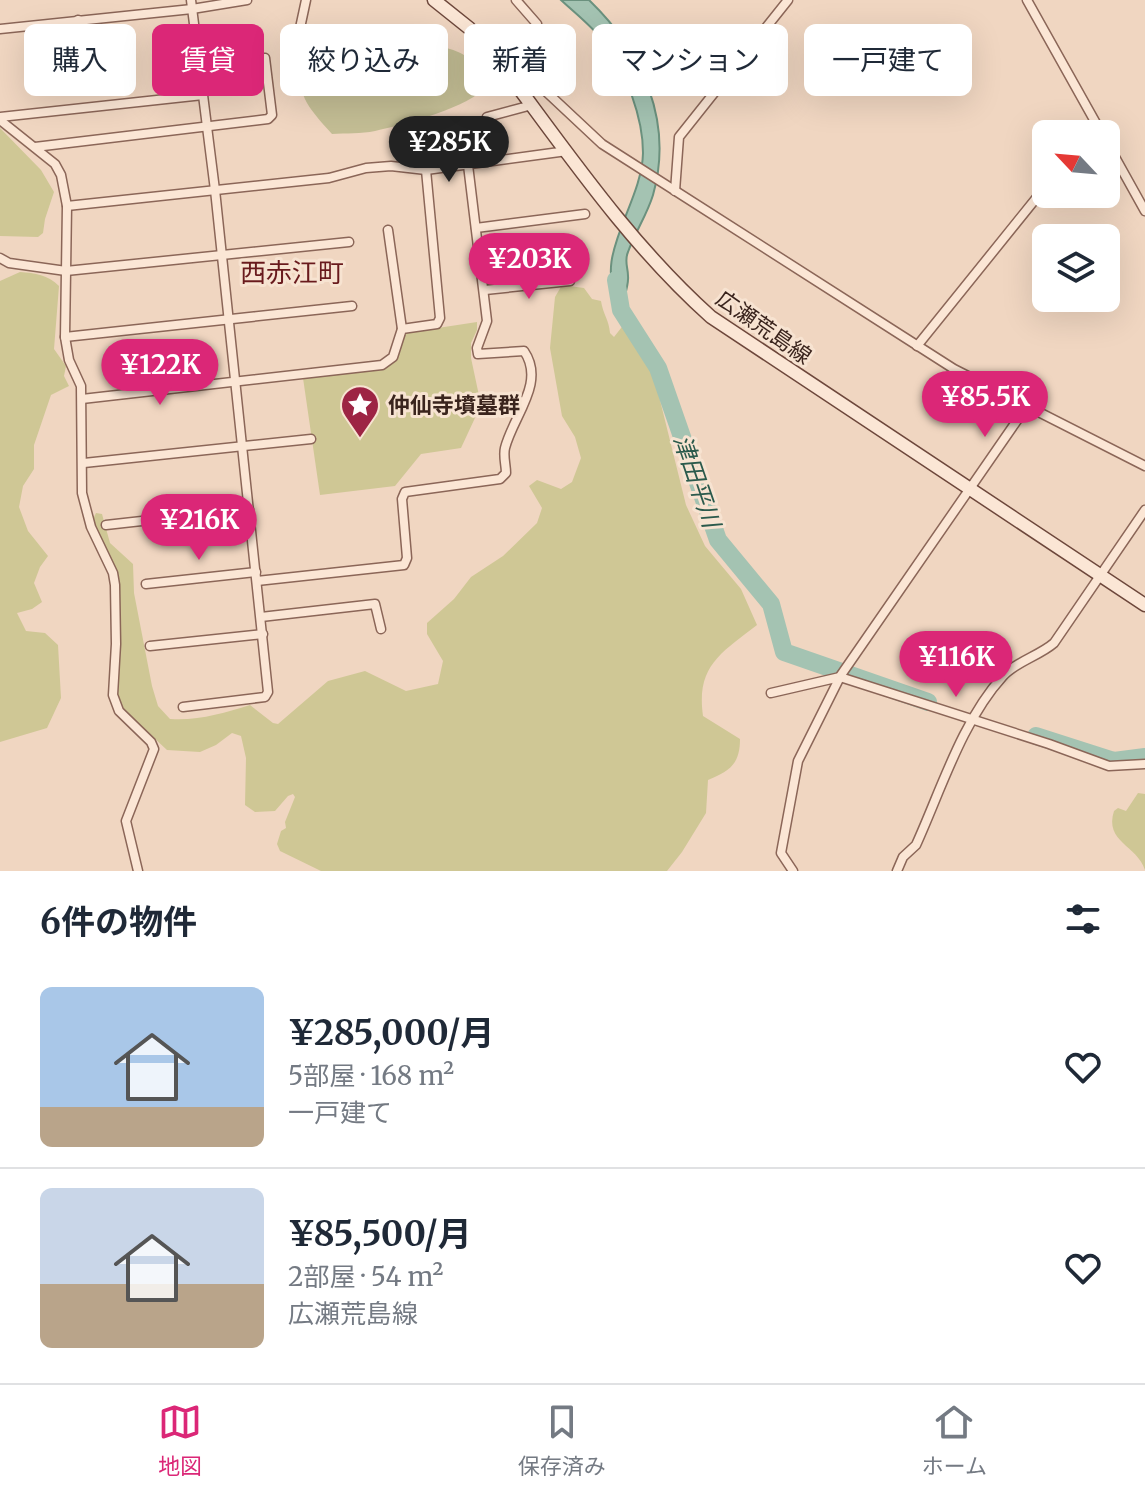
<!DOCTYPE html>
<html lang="ja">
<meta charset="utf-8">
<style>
body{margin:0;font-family:Merriweather,"Noto Sans JP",serif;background:#f2f2f3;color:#1f2937;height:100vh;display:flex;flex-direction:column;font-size:30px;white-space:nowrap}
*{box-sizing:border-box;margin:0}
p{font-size:26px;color:#747a83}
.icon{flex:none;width:44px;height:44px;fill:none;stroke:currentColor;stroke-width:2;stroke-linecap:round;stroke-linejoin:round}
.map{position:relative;height:871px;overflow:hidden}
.panel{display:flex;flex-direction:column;background:#fff;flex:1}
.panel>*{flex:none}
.banner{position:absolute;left:24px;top:24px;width:1098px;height:72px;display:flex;gap:16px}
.needle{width:52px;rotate:296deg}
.controls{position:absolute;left:1032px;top:120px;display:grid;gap:16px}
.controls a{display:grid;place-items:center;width:88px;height:88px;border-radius:12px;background:#fff;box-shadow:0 8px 32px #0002;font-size:40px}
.price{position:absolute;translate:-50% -68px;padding:0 18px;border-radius:28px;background:#db2777;color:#fff;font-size:26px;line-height:52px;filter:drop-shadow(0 2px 4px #0008)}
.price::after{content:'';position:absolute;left:50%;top:48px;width:24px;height:18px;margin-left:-12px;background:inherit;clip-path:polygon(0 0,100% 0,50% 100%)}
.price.active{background:#222;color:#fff}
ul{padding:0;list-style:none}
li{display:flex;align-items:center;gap:24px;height:200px;padding:0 40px}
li+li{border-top:2px solid #e0e1e3}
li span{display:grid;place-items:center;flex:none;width:224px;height:160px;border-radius:12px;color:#555}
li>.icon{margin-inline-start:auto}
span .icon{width:96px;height:96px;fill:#fffc;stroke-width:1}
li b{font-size:34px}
h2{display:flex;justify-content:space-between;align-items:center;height:96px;padding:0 40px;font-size:34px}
.pill{padding:0 28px;border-radius:12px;background:#fff;box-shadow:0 8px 32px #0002;font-size:28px;line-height:72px}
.pill.active{background:#db2777;color:#fff}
.dock{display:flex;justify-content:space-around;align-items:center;height:112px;border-top:2px solid #e0e1e3;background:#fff;font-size:22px;color:#747a83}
.dock a{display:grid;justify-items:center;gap:4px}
.dock .active{color:#db2777}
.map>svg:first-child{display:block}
</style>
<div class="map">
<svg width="1145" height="871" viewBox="0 0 1145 871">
<rect width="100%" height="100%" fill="#f0d6c1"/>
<!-- green -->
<g fill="#cfc795">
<path d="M 0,128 L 41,170 L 54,192 L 45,219 L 43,233 L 38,237 L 0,236 Z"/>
<path d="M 20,272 C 35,273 48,275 59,286 L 54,349 L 66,366 L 64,376 L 69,386 L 51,395 L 34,445 L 34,469 L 23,486 L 19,507 L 28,531 L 48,556 L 40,567 L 34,583 L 42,602 L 32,609 L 17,613 L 26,631 L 45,633 L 58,645 L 61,698 L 47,728 L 0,742 L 0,281 Z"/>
<path d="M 562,285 L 584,288 L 592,299 L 601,301 C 603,314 609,320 610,333 L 614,337 L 625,323 L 635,337 L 654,376 L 686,505 L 705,546 L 741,589 L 757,625 C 721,653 696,666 703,716 L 740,739 C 740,764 730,771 708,780 L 706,813 L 682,852 L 667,871 L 321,871 L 280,851 L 277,844 L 281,831 L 286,828 L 285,822 L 295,797 L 293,794 L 288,796 L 275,811 L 255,812 L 245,805 L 246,758 L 241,736 L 232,733 L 216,745 L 200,752 L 167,750 L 123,709 L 118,696 L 119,587 L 94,527 L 94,517 L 96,513 L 102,514 L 110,543 L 133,564 L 134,593 L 152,686 L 158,706 L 170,719 C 198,721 224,713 250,705 L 273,723 L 278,724 L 328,681 L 365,671 L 406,691 L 438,684 L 443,661 L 427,634 L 427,623 L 454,599 L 471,577 L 503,556 L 537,523 L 542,508 L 529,486 L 537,480 L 561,489 L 572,482 L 581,458 L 575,437 L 562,416 L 550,348 L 555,297 Z"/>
<path d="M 477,322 L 477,330 L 471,343 L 471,358 L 481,405 L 461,448 L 421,454 L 395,486 L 320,495 L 303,378 L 396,359 L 405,333 Z"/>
<path d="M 1138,793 L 1145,794 L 1145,870 C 1137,845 1104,842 1114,811 L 1118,808 L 1126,811 Z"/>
</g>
<!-- cemetery -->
<path fill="#c3bd94" d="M 406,42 C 444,49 467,42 488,85 C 469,108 405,124 375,131 C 361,134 346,133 332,134 C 308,107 293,93 304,55 L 313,53 L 341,78 C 366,77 388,59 406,42 Z"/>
<!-- water -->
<path fill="#a4c3b2" stroke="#6b917e" stroke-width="2" d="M 561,0 L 589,0 C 642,51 674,121 653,195 C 647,215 635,232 628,252 C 624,261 628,267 628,276 C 629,285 624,297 622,306 C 588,260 642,206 643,153 C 643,117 626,73 605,43 C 593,27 576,14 561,0 Z"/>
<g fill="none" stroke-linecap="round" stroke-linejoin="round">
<!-- river -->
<g stroke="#a4c3b2" stroke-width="18">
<path d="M 616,280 L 621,310 L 658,368 L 718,540 L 771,604 L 784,652 L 928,702"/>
<path d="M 1036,736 L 1114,761 L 1145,757"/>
</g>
<!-- street casing -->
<g stroke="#8b6658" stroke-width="11">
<g id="street">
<path d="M 1027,0 L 1102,134"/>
<path d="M 78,20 L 85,71"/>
<path d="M 300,28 L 306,0"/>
<path d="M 0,29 L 192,9 L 247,0"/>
<path d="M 495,56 L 501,53 L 509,57 L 602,144 L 954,369 L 1145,466"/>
<path d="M 509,57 L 534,31 L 537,24 L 516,0"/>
<path d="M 0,117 L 203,95"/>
<path d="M 487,117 L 532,105"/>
<path d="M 0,120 L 55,164 L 61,175 L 67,206 L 65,337 L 69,360 L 81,386 L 82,493 L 91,527 L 113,573 L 115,585 L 116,644 L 113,695 L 119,711 L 151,742 L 154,749 L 126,821 L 138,871"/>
<path d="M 1106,141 L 1145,211"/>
<path d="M 35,147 L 268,119 L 272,115 L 265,58"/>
<path d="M 675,191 L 679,137 L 788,0"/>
<path d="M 67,206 L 329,178 L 366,168 L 391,166 L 426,170 L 567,151"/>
<path d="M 476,228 L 585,214"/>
<path d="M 388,230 L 402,329"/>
<path d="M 0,258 L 9,263 L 66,271 L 349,242"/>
<path d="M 485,290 L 570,281"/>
<path d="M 65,337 L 352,306"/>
<path d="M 917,346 L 1046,186"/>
<path d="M 82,399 L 382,365 L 393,357 L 402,329 L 437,324 L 440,318 L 426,170"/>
<path d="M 84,463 L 311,439"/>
<path d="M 106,525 L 249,509"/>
<path d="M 257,581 L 404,565 L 407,558 L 402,499 L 405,492 L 500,479 L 506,473 C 506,465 503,456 505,448 C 513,416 546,383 524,351 L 478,354 L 477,348 L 487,321 L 468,165"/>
<path d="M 146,584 L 256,572"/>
<path d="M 261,617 L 375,604 L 381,629"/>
<path d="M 150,646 L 263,634"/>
<path d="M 771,693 L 840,677 L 1049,744 L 1109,766 L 1145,764"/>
<path d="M 183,707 L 265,697 L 268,692 L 215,190 L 191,0"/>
<path d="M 793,871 L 781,853 L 798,761 L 841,675 L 1027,406"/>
<path d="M 897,871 L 903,857 L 916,845 C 941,790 962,721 1003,676 C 1017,661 1039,656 1054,643 L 1145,510"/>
</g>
</g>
<!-- secondary casing -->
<g stroke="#6d473b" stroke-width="15">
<path id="secondary" d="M 434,0 L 469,28 L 495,56 C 563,146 626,241 711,317 L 1145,605"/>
</g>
<!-- street -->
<use href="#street" stroke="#fbe6d5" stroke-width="8"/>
<!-- secondary -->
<use href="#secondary" stroke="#fbe6d5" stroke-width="12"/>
</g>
<!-- icons -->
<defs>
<g id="sight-pin" transform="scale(2)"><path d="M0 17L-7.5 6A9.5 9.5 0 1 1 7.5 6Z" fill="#9d2444" stroke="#f7e3d1"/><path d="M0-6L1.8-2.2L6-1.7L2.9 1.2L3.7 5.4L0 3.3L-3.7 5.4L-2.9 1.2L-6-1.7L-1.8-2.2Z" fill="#fff"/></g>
</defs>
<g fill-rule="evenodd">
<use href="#sight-pin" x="360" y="405"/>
</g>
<g text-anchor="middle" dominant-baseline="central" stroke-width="6" stroke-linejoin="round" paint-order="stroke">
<!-- street labels -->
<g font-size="22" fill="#3a241d" stroke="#f7e3d1">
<text transform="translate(764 327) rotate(35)">広瀬荒島線</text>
</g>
<!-- poi labels -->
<g font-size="22" font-weight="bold" fill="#3a241d" stroke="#f7e3d1" text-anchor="start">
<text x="388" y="405">仲仙寺墳墓群</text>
</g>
<!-- water labels -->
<g font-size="24" font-style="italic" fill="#2b5a4c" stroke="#f7e3d1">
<text transform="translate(697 481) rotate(71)">津田平川</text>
</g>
<!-- quarter labels -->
<g font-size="26" fill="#691a1d" stroke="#f7e3d1">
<text x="292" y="272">西赤江町</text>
</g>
</g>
</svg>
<div class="controls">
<a><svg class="needle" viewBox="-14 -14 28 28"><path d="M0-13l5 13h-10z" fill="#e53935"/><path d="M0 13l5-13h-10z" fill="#747a83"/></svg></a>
<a><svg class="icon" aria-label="layers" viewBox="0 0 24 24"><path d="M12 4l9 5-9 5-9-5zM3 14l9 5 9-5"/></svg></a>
</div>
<b class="price active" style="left:449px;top:184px">¥285K</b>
<b class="price" style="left:529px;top:301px">¥203K</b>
<b class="price" style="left:160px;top:407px">¥122K</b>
<b class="price" style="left:985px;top:439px">¥85.5K</b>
<b class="price" style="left:199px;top:562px">¥216K</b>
<b class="price" style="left:956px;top:699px">¥116K</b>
<div class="banner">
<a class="pill">購入</a>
<a class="pill active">賃貸</a>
<a class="pill">絞り込み</a>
<a class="pill">新着</a>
<a class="pill">マンション</a>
<a class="pill">一戸建て</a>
</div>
</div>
<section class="panel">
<h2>6件の物件<svg class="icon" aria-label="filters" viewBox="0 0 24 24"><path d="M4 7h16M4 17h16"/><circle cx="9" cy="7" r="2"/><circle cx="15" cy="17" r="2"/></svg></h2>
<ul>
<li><span style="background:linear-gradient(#a9c7e8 75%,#b9a48a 0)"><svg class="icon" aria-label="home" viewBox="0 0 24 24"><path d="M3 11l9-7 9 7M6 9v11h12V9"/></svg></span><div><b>¥285,000/月</b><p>5部屋 · 168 m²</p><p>一戸建て</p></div><svg class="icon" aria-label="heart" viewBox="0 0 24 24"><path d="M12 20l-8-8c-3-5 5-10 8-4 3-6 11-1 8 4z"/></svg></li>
<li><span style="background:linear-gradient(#c9d6e8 60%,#b9a48a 0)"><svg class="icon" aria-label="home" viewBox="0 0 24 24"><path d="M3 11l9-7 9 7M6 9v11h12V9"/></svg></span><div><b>¥85,500/月</b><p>2部屋 · 54 m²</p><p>広瀬荒島線</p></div><svg class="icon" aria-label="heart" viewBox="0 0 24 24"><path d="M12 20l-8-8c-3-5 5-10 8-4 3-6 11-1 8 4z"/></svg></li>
</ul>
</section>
<nav class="dock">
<a class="active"><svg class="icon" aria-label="map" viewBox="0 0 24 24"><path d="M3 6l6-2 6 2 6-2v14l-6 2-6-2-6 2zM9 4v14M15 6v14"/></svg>地図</a>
<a><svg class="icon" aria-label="saved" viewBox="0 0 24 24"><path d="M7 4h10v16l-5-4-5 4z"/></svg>保存済み</a>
<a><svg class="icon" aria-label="home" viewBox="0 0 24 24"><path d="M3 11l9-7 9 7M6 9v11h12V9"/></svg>ホーム</a>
</nav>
